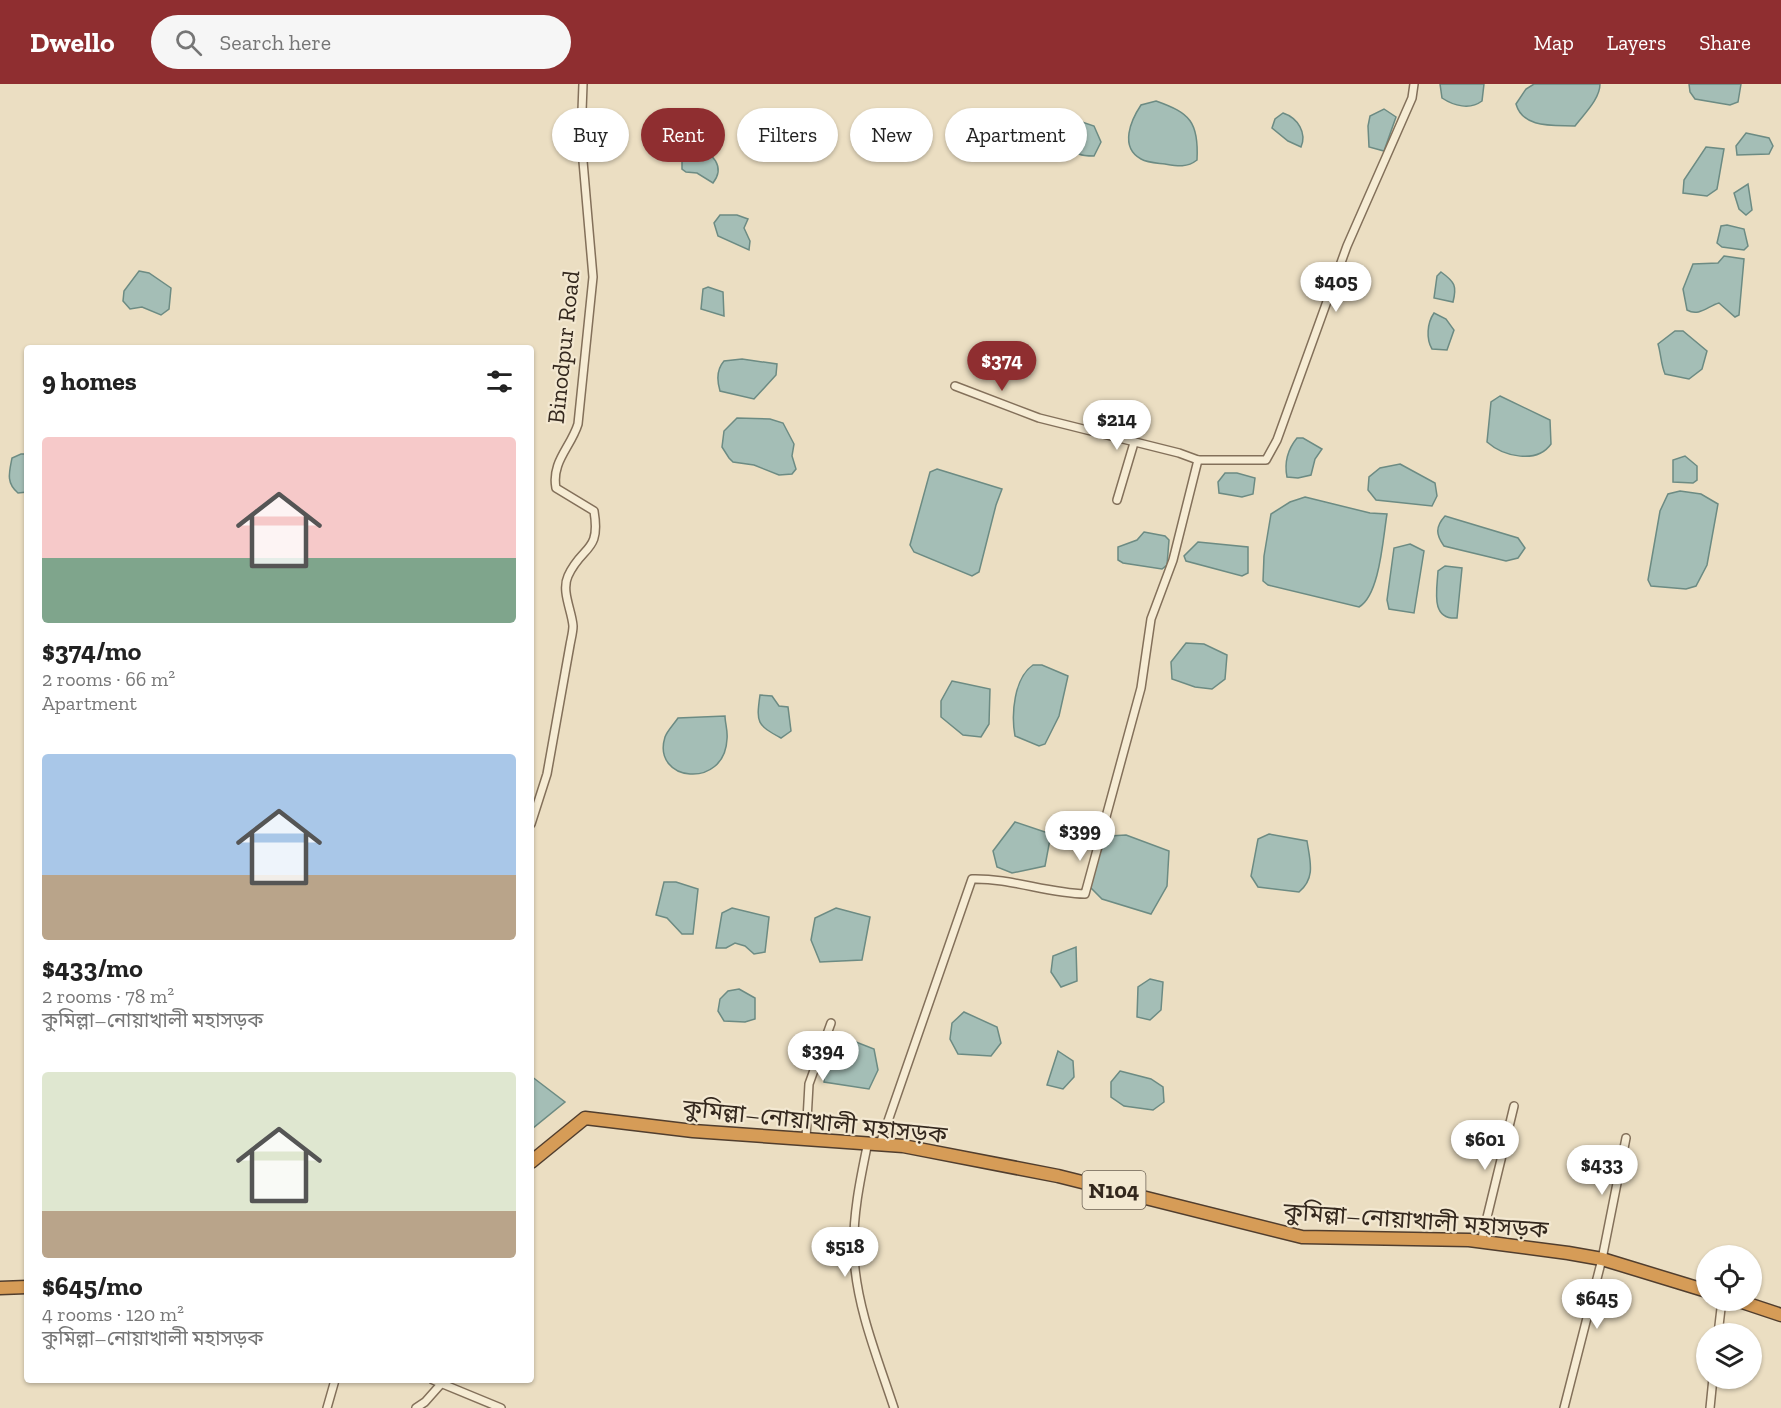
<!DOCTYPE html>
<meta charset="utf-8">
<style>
body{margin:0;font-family:"Zilla Slab","Noto Sans Bengali",serif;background:#f6f6f6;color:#222;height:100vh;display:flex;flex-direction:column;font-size:22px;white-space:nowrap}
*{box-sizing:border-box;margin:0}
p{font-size:20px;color:#767676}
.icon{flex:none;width:33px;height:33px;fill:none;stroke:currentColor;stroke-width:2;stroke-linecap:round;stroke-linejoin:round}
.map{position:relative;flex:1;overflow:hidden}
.panel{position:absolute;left:24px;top:261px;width:510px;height:1038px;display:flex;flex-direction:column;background:#fff;border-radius:6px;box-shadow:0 2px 4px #0004}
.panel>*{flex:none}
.banner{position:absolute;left:552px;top:24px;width:570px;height:54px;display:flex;gap:12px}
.tools{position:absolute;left:1696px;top:1161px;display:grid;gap:12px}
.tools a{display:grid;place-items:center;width:66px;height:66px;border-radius:50%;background:#fff;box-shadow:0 2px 4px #0004;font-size:30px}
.price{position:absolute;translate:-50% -51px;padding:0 14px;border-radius:21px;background:#fff;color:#222;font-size:20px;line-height:39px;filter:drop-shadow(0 2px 3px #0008)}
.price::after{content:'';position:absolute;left:50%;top:36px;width:18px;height:14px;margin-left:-9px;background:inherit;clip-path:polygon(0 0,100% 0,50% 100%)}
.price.on{background:#8f2e30;color:#fff}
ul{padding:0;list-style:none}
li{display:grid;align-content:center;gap:12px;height:318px;padding:0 18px}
li span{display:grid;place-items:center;height:186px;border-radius:6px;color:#555}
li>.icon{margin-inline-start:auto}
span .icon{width:108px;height:108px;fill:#fffc;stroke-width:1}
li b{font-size:26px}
h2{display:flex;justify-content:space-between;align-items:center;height:72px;padding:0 18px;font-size:26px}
.chip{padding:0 21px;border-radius:27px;background:#fff;box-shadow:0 2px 4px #0004;font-size:21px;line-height:54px}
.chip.on{background:#8f2e30;color:#fff}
header{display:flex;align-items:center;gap:36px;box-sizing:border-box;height:84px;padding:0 30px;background:#8f2e30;color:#fff}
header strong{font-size:28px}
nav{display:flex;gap:33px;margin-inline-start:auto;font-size:21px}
.search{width:420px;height:54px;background:#f6f6f6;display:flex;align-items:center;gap:15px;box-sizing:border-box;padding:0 21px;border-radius:33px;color:#767676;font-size:22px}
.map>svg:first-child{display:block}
</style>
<header>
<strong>Dwello</strong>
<div class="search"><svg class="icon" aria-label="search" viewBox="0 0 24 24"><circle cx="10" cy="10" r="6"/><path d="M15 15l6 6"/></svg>Search here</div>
<nav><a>Map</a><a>Layers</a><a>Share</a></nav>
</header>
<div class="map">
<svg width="1781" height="1324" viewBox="0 0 1781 1324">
<rect width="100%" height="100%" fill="#ebdec2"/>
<!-- water -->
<g fill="#a4beb6" stroke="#6c8b83" stroke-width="1.5">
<path d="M 1440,0 L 1484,0 L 1482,17 C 1470,26 1454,22 1442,14 Z"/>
<path d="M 1534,0 L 1600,0 C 1600,15 1584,30 1575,42 C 1554,41 1523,45 1516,20 L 1526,5 Z"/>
<path d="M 1689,0 L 1741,0 L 1738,18 L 1730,21 L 1695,15 L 1690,8 Z"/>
<path d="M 1156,17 C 1190,29 1199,38 1197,76 C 1187,84 1177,82 1165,80 C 1158,79 1148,79 1141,75 C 1119,63 1131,36 1141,21 Z"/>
<path d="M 1384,25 L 1396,33 L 1384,67 L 1369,63 L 1368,42 L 1370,32 Z"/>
<path d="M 1283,29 C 1298,34 1307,49 1301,63 L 1288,57 L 1272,44 L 1275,35 Z"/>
<path d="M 1079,37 L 1094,42 L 1101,58 L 1094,72 C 1089,72 1083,72 1079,70 C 1064,65 1070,45 1079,37 Z"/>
<path d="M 1746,49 L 1769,54 L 1773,62 L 1769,70 L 1737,71 L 1736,62 Z"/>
<path d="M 697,63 C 712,69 726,82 713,99 L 697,89 L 686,88 L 682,85 L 682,75 L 686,66 Z"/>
<path d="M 1706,63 L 1724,65 L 1717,105 L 1707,112 L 1683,109 L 1684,96 Z"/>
<path d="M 1748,100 L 1752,126 L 1746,131 L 1739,125 L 1734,109 Z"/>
<path d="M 720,131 L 737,131 L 748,135 L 744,144 L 750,157 L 749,166 L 718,152 L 714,139 Z"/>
<path d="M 1727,141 L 1744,145 L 1748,162 L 1744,166 L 1722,163 L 1717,159 L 1721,142 Z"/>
<path d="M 1724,172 L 1744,175 L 1739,231 L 1735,233 L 1719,219 C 1708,222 1699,233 1687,226 L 1683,205 L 1693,180 L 1718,179 Z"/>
<path d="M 139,187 L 149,189 L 171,204 L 169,225 L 161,231 L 142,223 L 130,225 L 123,217 L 124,207 Z"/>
<path d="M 1441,188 C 1455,198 1457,202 1453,218 L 1434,214 L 1437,192 Z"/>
<path d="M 708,203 L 723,208 L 724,232 L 701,225 L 703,205 Z"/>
<path d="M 1434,229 L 1446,235 L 1454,246 L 1447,266 L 1432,265 C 1426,255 1427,239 1434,229 Z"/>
<path d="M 1675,247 L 1683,247 L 1707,267 L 1702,285 L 1689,295 L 1665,290 C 1661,281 1661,270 1658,260 Z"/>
<path d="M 742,275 L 777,280 L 776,291 L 754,315 L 720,307 C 717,297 716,286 724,277 Z"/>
<path d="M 1500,312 L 1550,336 L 1551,360 C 1537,380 1504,373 1487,358 L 1491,318 Z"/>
<path d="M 737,334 L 770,335 L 783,339 L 794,360 L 792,372 L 796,385 L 792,390 L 779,391 L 754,381 L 733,378 L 729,374 L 722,363 L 724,347 Z"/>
<path d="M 1297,354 L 1303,354 L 1322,365 L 1315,375 L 1311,391 L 1298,394 L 1287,393 C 1284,378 1288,365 1297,354 Z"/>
<path d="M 21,370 L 27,370 L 27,408 L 18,409 C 6,399 9,389 12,374 Z"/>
<path d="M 1685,372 L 1697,382 L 1697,396 L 1693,399 L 1673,398 L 1673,376 Z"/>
<path d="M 1400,380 L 1435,399 L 1437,412 L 1432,422 L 1376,416 L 1368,406 L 1369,393 L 1380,384 Z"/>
<path d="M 937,385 L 1002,405 L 996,421 L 979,488 L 972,492 L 914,468 L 910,461 L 930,388 Z"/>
<path d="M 1225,389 L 1237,389 L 1255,394 L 1253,410 L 1242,413 L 1219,409 L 1218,398 Z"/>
<path d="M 1680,407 L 1701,410 L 1718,420 L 1707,481 L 1696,502 L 1686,505 L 1651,502 L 1648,496 L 1660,427 L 1668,410 Z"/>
<path d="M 1305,413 L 1370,429 L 1387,430 C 1383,453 1380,511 1359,523 L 1268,501 L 1263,497 L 1264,472 L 1271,430 L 1290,418 Z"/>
<path d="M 1445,432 L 1518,454 L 1525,464 L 1518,474 L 1506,477 L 1444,462 C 1436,451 1435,443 1445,432 Z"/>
<path d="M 1144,448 L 1165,452 L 1169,456 L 1167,481 L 1162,485 L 1123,479 L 1118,476 L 1118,463 L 1137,456 Z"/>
<path d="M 1198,458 L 1248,463 L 1248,489 L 1242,492 L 1186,477 L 1184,472 Z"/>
<path d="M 1410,460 L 1424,467 L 1414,529 L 1389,525 L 1387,516 L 1394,464 Z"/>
<path d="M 1445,482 L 1462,484 L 1457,534 C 1430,536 1437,506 1438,487 Z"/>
<path d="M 1186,559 L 1204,560 L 1227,571 L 1225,595 L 1212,605 L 1195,603 L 1172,595 L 1171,578 Z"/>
<path d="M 1033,581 L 1042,581 L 1068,592 L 1059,632 L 1045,660 L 1039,662 L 1015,652 C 1011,630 1014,594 1033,581 Z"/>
<path d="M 952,597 L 990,605 L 989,640 L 981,653 L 963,651 L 941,633 L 941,617 Z"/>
<path d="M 760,611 L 772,612 L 779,622 L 788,623 L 791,647 L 781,654 C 757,641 756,639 760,611 Z"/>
<path d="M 725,632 C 725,639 728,647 727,655 C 725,706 651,698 665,653 C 667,647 674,640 678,634 Z"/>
<path d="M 1015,738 L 1051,750 L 1045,782 L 1012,789 L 997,783 L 993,767 Z"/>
<path d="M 1269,750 L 1307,757 C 1310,777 1316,794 1299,808 L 1258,803 L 1251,792 L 1258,755 Z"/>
<path d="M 1126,751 L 1169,767 L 1167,802 L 1151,830 L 1102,815 L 1090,803 L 1091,785 L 1109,752 Z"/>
<path d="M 664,798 L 676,798 L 698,805 L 693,850 L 682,850 L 667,834 L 656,831 Z"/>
<path d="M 732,824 L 769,833 L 765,868 L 754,870 L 745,862 L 735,859 L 726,864 L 716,864 L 722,829 Z"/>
<path d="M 836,824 L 870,833 L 862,876 L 820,878 L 811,856 L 815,834 Z"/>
<path d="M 1076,863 L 1077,897 L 1061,903 L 1051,888 L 1053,872 Z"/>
<path d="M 1150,895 L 1163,898 L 1161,926 L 1150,936 L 1137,933 L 1138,903 Z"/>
<path d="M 739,905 L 755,914 L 755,935 L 745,938 L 724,937 L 718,927 L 720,915 L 728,907 Z"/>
<path d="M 964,928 L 997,943 L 1001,959 L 991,972 L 958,970 L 950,955 L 952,939 Z"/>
<path d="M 835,955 L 856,958 L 874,965 L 878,986 L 869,1005 L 824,998 L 826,962 Z"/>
<path d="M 1058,967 L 1073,977 L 1074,993 L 1063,1005 L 1047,1001 Z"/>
<path d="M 1120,987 L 1151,995 L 1163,1003 L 1164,1018 L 1153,1026 L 1124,1022 L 1111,1013 L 1111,998 Z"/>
<path d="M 531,992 L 565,1018 L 533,1044 L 531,1043 Z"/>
</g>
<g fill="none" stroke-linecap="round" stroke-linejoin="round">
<!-- street casing -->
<g stroke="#83705a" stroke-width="10">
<g id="street">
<path d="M 955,302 L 1039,334 L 1179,369 L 1198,376 L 1266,376 L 1277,356 L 1347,162 L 1412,14 L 1414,0"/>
<path d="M 1117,416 L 1134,359"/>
<path d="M 531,740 L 547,690 L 570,561 C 571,555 573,548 573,542 C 572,527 561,507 568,492 C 582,461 601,469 594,427 L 556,404 C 551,378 571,363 578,340 L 593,193 L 581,54 L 583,0"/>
<path d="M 806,1054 L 809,1000 L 831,939"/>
<path d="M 868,1058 C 860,1096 852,1134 854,1173 C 857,1225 878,1275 894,1324"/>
<path d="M 880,1060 L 972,795 C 1010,794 1047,809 1085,810 L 1141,604 L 1151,535 L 1173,476 L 1198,376"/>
<path d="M 1481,1158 L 1514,1022"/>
<path d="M 1718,1250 L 1722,1216"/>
<path d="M 433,1296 L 501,1324"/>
<path d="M 327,1324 L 335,1296"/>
<path d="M 416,1324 L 425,1318 L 441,1300"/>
<path d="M 1564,1324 L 1602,1175 L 1626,1054"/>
<path d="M 1710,1324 L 1713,1294"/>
</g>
</g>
<!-- highway casing -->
<g stroke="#513e2e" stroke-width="15">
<g id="highway">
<path d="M 531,1078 L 585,1034 L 693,1047 L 903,1062 L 1058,1092 L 1302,1153 L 1469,1156 L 1568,1169 L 1602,1175 L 1707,1207"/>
<path d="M 0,1204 L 27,1203"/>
<path d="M 1736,1216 L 1781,1231"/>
</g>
</g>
<!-- street -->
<use href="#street" stroke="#f6ecd4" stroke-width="7"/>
<!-- highway -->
<use href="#highway" stroke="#d69c57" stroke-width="12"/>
</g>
<g text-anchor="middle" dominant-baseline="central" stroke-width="4.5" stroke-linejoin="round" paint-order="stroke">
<!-- shield labels -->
<rect fill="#f3e8d1" stroke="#6d6254" stroke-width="1.5" x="1082.5" y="1087" width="63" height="38" rx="4.5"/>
<g font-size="22" font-weight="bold" fill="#34281e">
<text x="1114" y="1106">N104</text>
</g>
<!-- street labels -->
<g font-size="24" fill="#34281e" stroke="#f3e8d1">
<text transform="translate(563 263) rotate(-84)">Binodpur Road</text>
<text transform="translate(815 1037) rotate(6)">কুমিল্লা–নোয়াখালী মহাসড়ক</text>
<text transform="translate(1416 1136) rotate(4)">কুমিল্লা–নোয়াখালী মহাসড়ক</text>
</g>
</g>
</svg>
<div class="tools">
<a><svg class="icon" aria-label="locate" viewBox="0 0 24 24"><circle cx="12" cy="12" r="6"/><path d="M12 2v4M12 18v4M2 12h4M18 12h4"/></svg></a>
<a><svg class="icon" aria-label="layers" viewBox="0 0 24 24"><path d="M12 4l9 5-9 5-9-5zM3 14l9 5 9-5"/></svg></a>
</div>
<b class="price" style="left:1336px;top:229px">$405</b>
<b class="price on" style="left:1002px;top:308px">$374</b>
<b class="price" style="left:1117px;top:367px">$214</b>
<b class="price" style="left:1080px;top:778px">$399</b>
<b class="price" style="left:823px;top:998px">$394</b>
<b class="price" style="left:1485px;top:1087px">$601</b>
<b class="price" style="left:1602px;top:1112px">$433</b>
<b class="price" style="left:845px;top:1194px">$518</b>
<b class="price" style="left:1597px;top:1246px">$645</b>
<div class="banner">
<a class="chip">Buy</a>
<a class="chip on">Rent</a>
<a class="chip">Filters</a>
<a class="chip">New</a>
<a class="chip">Apartment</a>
</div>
<section class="panel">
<h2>9 homes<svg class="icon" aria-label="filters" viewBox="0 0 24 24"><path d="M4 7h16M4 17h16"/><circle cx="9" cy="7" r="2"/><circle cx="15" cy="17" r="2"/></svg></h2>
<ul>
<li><span style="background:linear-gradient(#f6c9c9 65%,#7fa58c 0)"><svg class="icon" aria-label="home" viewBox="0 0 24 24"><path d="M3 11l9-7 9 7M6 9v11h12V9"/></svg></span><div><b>$374/mo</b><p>2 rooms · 66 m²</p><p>Apartment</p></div></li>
<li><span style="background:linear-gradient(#a9c7e8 65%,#b9a48a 0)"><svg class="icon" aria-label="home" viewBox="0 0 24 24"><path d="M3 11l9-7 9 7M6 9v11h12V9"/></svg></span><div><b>$433/mo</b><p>2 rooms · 78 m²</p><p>কুমিল্লা–নোয়াখালী মহাসড়ক</p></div></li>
<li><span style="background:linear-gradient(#dfe7d0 75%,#b9a48a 0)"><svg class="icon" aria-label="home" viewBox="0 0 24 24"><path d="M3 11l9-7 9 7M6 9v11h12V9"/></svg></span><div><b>$645/mo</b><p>4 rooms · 120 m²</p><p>কুমিল্লা–নোয়াখালী মহাসড়ক</p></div></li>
</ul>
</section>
</div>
